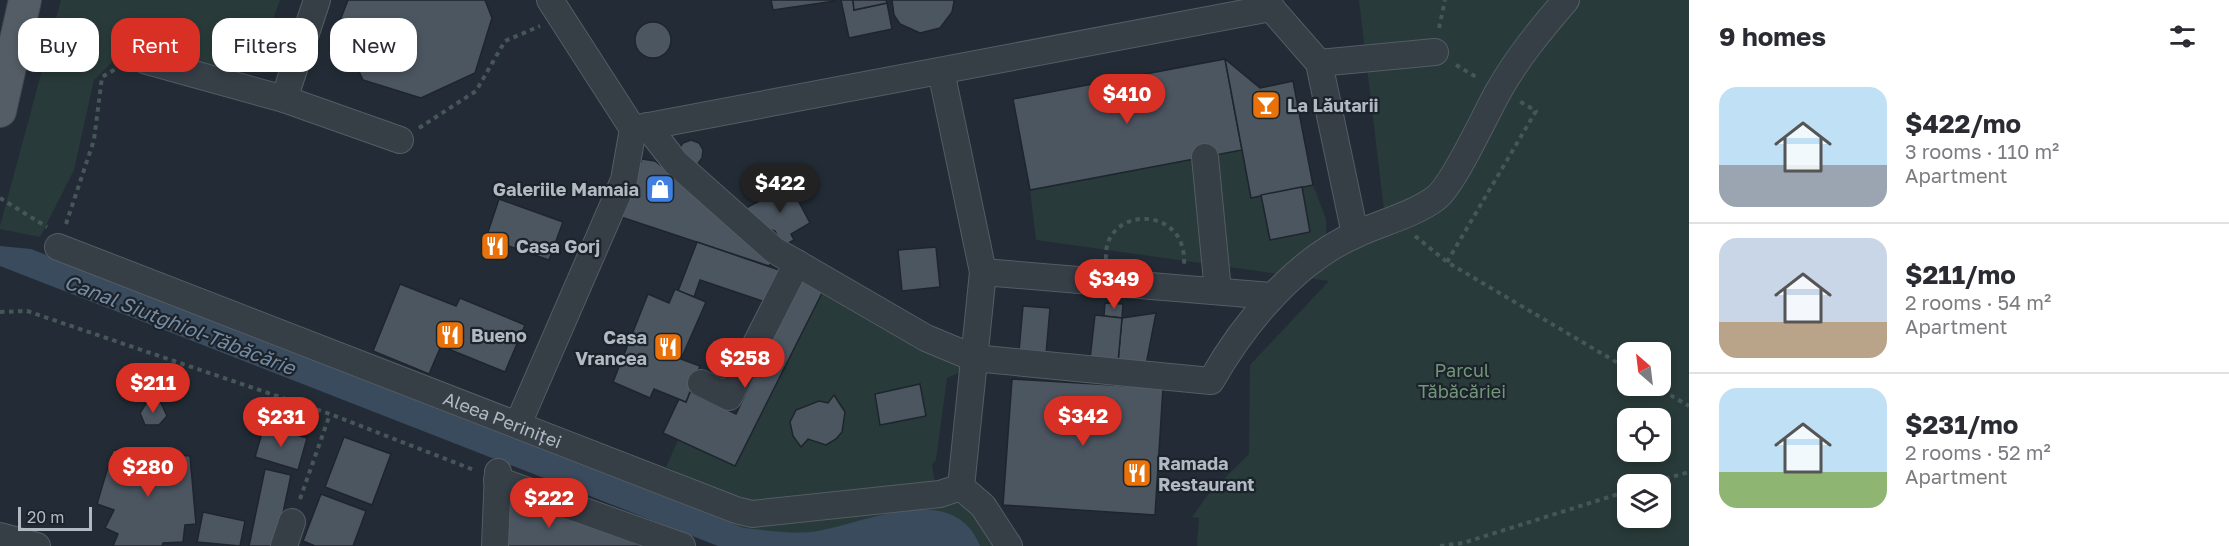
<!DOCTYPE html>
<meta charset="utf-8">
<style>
body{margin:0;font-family:"Golos Text",sans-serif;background:#f7f7f7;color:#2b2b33;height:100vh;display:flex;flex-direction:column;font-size:22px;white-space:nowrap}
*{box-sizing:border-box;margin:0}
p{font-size:20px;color:#7c7c81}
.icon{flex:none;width:33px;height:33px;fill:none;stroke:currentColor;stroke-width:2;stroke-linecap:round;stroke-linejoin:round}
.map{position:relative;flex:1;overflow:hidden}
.details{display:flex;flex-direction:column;background:#fff;width:540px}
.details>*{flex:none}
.top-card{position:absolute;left:18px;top:18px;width:570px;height:54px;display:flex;gap:12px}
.needle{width:39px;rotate:332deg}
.fabs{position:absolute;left:1617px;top:342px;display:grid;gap:12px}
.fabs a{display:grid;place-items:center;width:54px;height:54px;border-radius:12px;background:#fff;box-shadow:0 3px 9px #0003;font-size:30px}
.scale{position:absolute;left:18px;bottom:15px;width:74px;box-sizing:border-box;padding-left:6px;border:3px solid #b1b9c3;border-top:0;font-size:16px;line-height:21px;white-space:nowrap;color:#b1b9c3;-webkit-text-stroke:4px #1c232b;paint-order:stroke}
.price{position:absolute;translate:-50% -51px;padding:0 14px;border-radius:21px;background:#d93025;color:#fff;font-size:20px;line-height:39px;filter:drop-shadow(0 2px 3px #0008)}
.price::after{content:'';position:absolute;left:50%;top:36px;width:18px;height:14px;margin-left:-9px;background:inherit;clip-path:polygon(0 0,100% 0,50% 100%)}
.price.active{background:#222;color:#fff}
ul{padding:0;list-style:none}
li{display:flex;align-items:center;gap:18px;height:150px;padding:0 30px}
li+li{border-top:2px solid #e1e1e2}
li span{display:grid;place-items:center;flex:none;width:168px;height:120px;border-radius:18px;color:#555}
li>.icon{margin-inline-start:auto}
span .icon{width:72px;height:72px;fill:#fffc;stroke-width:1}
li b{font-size:26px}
h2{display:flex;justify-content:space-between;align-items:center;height:72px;padding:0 30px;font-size:26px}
.tag{padding:0 21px;border-radius:18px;background:#fff;box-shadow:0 3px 9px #0003;font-size:21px;line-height:54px}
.tag.active{background:#d93025;color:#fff}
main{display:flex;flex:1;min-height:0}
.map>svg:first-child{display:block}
</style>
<main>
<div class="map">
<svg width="1689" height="546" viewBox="0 0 1689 546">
<rect width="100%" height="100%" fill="#232c36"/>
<!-- green -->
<g fill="#283a39" fill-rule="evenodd">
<path d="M 61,0 L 280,0 L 259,58 L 235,70 L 143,51 L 114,60 L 94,80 L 74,170 L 40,237 L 0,229 L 0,226 Z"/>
<path d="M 1359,0 L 1689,0 L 1689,546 L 1197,546 L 1199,518 L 1192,517 L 1207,496 L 1249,454 L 1250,365 L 1329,281 L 1036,240 L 1030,190 L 1242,150 L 1261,195 L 1270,240 L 1310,232 L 1302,187 L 1313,185 L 1326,219 L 1326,239 L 1384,210 ZM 1628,352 L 1660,352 L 1660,386 L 1628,386 ZM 1628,418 L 1660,418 L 1660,452 L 1628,452 ZM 1628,484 L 1660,484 L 1660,518 L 1628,518 Z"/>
<path d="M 825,287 L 967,369 L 947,378 L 936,460 L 932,465 L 937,496 C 971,500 983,520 1002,546 L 729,546 L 736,498 L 666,467 L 678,440 L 735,466 Z"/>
</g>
<!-- water -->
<path fill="#3a4b5d" d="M 0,246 L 31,249 L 744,528 C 767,530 794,535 818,531 C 868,522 954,480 980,546 L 718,546 L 0,266 Z"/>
<!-- building -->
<g fill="#4c5661" stroke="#1e252d" stroke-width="1.5">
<path d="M 348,0 L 485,0 L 492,18 L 475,73 L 421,98 L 363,80 L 338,26 Z"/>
<path d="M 771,0 L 835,0 L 835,1 L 773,10 Z"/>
<path d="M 841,0 L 853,0 L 854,10 L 887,3 L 892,29 L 849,38 Z"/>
<path d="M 853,0 L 886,0 L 887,3 L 854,10 Z"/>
<path d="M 892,0 L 954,0 L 954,2 L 952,12 L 940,28 L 920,33 L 900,24 L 894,15 Z"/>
<circle cx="653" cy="40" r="18"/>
<path d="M 1225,59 L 1242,150 L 1030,190 L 1013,99 Z"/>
<path d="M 1225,59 L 1260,88 L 1293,81 L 1313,185 L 1251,198 Z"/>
<path d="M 691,140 L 699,143 L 703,150 L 702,158 L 697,165 L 678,150 L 683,143 Z"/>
<path d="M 642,159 L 655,161 L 775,258 L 769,266 L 621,217 Z"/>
<path d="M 790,185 L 810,223 L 791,234 L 794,240 L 783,246 L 775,231 L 766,228 L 744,209 Z"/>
<path d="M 1302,187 L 1310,232 L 1270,240 L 1261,195 Z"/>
<path d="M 499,199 L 563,222 L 549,260 L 486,238 Z"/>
<path d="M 697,242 L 782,271 L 771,304 L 700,280 L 694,297 L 678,291 Z"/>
<path d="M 936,247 L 940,287 L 902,291 L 898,250 Z"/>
<path d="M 801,277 L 825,287 L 735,466 L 663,433 L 679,399 L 686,402 L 690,392 L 736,414 Z"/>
<path d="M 400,284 L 456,306 L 460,298 L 525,325 L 505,372 L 441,346 L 429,374 L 373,351 Z"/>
<path d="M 675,289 L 706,302 L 681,359 L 700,366 L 686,402 L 654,389 L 650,398 L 613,382 L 648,294 L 669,303 Z"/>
<path d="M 1105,303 L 1123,304 L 1122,318 L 1104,316 Z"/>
<path d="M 1023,306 L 1050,308 L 1046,354 L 1019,351 Z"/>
<path d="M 1156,313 L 1146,365 L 1118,362 L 1122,318 Z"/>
<path d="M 1095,315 L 1122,318 L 1118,362 L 1090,359 Z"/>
<path d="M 1012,379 L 1163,388 L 1155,515 L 1003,505 Z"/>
<path d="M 920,384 L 926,416 L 880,425 L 875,394 Z"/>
<path d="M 834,395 L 845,412 L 842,432 L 836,439 L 826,445 L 808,439 L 801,447 L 793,436 L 790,422 L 796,410 L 819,401 L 828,403 Z"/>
<path d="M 147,402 L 161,403 L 167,416 L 159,425 L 145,425 L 140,413 Z"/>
<path d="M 264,426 L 307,438 L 298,470 L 255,457 Z"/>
<path d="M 344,437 L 391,454 L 372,505 L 325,487 Z"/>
<path d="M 113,450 L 190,456 L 196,524 L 185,525 L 183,542 L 163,543 L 162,546 L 113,546 L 118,534 L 105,528 L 114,510 L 97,504 Z"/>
<path d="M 265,469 L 291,475 L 276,546 L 249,546 Z"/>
<path d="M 321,494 L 366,511 L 353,546 L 315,546 L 303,541 Z"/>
<path d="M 504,495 L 643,546 L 500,546 Z"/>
<path d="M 203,512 L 245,521 L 240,546 L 197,542 Z"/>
</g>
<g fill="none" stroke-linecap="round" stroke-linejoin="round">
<!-- minor casing -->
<g stroke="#545c64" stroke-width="28">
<g id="minor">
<path d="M 1269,0 L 1271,8 L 1319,63 L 1355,234"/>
<path d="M 147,61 L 284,99 L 400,140"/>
<path d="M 1319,63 L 1435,52"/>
<path d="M 941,71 L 983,272 L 961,487 L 983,506 L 1009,546"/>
<path d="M 284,99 L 317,0"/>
<path d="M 647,126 L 676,163 L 774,250 L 926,338 L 974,358 L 1211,381 C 1243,324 1296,260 1357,234 C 1383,222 1413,215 1436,198 C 1454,184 1485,115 1498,92 C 1517,58 1541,29 1566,0"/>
<path d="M 633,129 L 1271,8"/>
<path d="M 1205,157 L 1218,291"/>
<path id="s1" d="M 58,247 L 736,510 L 752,514 L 940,494 L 961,487"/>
<path d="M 983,272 L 1272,296"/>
<path d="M 701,383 L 729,397 L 797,263"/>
<path d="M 518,424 L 624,180 L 633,129 L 550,0"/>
<path d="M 497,480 L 682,546"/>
<path d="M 0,536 L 37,546"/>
<path d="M 284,546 L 292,522"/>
<path d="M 495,546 L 498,472"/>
</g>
</g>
<!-- major casing -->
<g stroke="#404750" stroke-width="34">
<path id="major" d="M 0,111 L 25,0"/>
</g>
<!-- path -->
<g stroke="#465758" stroke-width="4" stroke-dasharray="4.5 4.5" stroke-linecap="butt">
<path d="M 1439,28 L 1445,0"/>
<path d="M 1456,65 L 1478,78"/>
<path d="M 419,128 L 476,91 L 505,41 L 540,26"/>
<path d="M 0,198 L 47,227"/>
<path d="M 66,224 L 94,140 L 102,77 L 124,64"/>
<path d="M 1415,236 L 1447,262 L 1628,369"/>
<path d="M 1106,259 C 1102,206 1188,203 1184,265"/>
<path d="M 1447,262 L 1536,111 L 1519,101"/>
<path d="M 0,312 L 27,311 L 330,414 L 474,470"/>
<path d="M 1655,386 L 1689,406"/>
<path d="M 1648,484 L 1689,472"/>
<path d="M 300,499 L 330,414"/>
<path d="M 1440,546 L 1463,543 L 1628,491"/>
</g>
<!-- minor -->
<use href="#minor" stroke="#363e46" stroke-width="26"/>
<!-- major -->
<use href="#major" stroke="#545d66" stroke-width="32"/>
</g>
<!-- icons -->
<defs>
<g id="bar-square" transform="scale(1.5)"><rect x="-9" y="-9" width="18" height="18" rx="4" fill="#e8710a" stroke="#1c232b"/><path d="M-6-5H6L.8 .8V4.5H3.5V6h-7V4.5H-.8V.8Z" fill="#fff"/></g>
<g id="shop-square" transform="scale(1.5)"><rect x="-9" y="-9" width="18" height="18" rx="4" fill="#3f7fe0" stroke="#1c232b"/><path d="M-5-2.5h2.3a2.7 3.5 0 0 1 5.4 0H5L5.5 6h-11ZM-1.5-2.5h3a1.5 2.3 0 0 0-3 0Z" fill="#fff"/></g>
<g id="restaurant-square" transform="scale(1.5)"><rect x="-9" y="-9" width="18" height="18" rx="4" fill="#e8710a" stroke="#1c232b"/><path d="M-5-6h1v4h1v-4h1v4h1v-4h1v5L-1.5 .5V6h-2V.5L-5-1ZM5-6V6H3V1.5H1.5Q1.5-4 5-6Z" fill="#fff"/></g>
</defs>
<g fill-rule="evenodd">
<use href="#bar-square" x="1266" y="105"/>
<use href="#shop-square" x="660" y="189"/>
<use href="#restaurant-square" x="495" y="246"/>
<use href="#restaurant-square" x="450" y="335"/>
<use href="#restaurant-square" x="668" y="347"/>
<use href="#restaurant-square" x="1137" y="473"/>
</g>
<g text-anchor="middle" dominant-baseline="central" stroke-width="4.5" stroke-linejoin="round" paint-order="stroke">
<!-- poi labels -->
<g font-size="18" font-weight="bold" fill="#b1b9c3" stroke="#1c232b" text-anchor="start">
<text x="1287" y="105">La Lăutarii</text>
<text x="639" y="189" text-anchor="end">Galeriile Mamaia</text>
<text x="516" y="246">Casa Gorj</text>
<text x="471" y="335">Bueno</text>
<text x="647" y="337" text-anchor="end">Casa<tspan x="647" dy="21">Vrancea</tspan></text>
<text x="1158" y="463">Ramada<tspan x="1158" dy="21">Restaurant</tspan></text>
</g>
<!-- park labels -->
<g font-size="18" fill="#729679" stroke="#1c232b">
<text x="1462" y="370">Parcul<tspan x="1462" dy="21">Tăbăcăriei</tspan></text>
</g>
<!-- street labels -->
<g font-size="18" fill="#b1b9c3" stroke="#1c232b">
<text stroke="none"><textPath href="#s1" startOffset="477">Aleea Periniței</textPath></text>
</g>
<!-- water labels -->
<g font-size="20" font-style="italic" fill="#758ba3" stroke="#1c232b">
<text transform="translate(180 324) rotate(21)">Canal Siutghiol-Tăbăcărie</text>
</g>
</g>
</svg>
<div class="fabs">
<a><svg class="needle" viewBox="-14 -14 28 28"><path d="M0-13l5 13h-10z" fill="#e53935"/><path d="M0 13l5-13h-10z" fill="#7c7c81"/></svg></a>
<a><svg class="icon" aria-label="locate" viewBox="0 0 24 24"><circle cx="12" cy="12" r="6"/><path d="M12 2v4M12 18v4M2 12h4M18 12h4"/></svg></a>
<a><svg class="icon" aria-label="layers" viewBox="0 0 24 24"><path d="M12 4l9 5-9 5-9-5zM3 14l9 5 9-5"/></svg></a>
</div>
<div class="scale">20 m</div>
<b class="price" style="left:1127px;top:125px">$410</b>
<b class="price active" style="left:780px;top:214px">$422</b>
<b class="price" style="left:1114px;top:310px">$349</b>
<b class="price" style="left:745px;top:389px">$258</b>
<b class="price" style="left:153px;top:414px">$211</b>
<b class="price" style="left:1083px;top:447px">$342</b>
<b class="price" style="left:281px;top:448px">$231</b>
<b class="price" style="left:148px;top:498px">$280</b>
<b class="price" style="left:549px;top:529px">$222</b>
<div class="top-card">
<a class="tag">Buy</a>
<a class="tag active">Rent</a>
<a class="tag">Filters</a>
<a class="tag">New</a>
</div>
</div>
<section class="details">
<h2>9 homes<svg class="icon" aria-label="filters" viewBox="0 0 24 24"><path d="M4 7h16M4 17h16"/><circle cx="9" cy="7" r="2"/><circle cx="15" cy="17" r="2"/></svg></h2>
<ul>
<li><span style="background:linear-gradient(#bfe0f5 65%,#9aa5b1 0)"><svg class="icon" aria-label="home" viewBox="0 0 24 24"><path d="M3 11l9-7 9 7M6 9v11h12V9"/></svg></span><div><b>$422/mo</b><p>3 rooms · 110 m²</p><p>Apartment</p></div></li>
<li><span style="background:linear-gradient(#c9d6e8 70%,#b9a48a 0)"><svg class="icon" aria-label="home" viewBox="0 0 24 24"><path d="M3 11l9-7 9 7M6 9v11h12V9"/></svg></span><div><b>$211/mo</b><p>2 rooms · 54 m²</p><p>Apartment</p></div></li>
<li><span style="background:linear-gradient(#bfe0f5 70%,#8fb573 0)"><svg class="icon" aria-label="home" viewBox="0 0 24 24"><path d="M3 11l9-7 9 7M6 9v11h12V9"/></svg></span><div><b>$231/mo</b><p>2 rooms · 52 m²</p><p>Apartment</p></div></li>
</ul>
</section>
</main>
